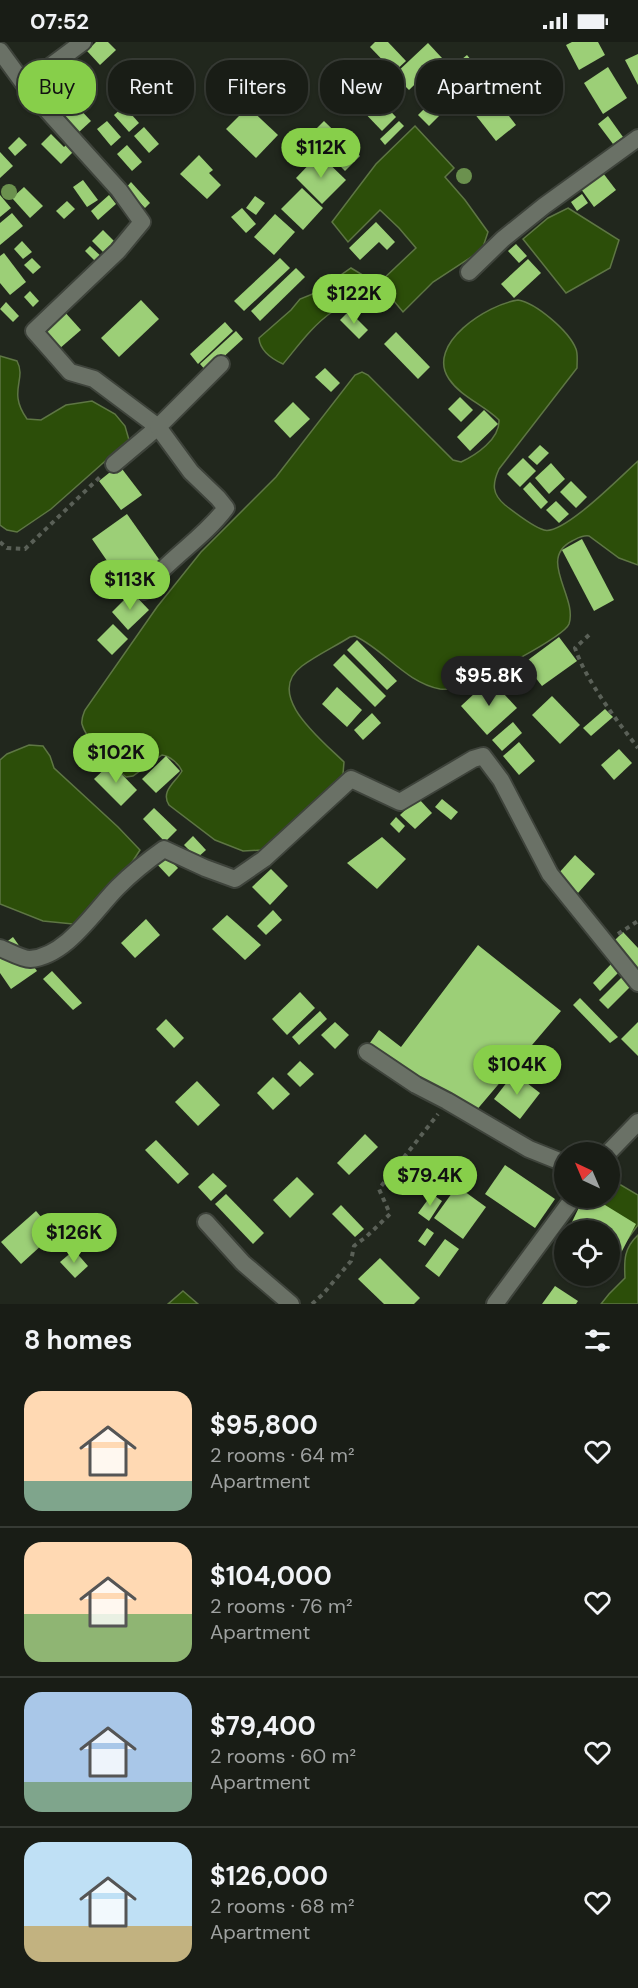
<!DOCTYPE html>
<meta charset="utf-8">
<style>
body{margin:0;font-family:"DM Sans",sans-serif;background:#262a23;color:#f1f3f6;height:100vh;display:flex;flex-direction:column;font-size:22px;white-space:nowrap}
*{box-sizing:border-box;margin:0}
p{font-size:20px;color:#9fa2a1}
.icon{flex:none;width:33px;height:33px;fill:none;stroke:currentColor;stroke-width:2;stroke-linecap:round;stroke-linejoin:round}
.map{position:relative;height:1262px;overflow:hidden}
.drawer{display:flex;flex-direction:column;background:#191d16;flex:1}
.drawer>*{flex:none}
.guide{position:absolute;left:18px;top:18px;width:603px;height:54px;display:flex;gap:12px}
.needle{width:39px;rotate:316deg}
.fabs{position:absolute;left:554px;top:1100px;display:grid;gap:12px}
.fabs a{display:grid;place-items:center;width:66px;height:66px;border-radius:50%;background:#191d16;box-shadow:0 2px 4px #0004,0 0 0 2px #373b35;font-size:30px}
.price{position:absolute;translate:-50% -51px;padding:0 14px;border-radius:21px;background:#87cf4a;color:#111;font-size:20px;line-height:39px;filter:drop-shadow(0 2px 3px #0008)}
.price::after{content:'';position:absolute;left:50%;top:36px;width:18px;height:14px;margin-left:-9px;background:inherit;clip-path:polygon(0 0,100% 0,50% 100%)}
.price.active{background:#222;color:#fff}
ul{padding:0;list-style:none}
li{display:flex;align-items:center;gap:18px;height:150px;padding:0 24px}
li+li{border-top:2px solid #373b35}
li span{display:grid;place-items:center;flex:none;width:168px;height:120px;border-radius:18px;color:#555}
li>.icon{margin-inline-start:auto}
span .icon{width:72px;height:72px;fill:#fffc;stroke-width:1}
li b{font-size:26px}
h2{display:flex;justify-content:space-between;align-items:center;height:72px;padding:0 24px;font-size:26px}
.chip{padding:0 21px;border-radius:24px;background:#191d16;box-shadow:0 2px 4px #0004,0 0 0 2px #373b35;font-size:21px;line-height:54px}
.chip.active{background:#87cf4a;color:#111}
.status{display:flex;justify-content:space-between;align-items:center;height:42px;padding:0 30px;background:#191d16;direction:ltr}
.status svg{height:16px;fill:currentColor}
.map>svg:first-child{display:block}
</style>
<div class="status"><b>07:52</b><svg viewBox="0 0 49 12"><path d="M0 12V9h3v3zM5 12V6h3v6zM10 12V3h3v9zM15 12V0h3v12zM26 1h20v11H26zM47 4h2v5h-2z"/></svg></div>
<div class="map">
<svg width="638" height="1262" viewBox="0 0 638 1262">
<rect width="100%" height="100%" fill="#21271d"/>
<!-- water -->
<g fill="#2c4e09" stroke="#5e7644" stroke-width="1.5">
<path d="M 415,84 L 454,126 L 445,135 L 465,158 L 488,190 L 482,208 L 433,240 L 403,270 L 379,241 L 416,206 L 399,186 L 380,168 L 348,200 L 332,180 L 376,122 Z"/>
<path d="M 568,166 L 619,198 L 610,226 L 566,251 L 523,197 L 548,176 Z"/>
<path d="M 351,226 L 366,235 L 367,245 C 355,256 345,261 332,270 C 313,283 298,304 283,322 C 272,317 260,309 259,296 L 291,268 L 300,257 L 315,251 Z"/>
<path d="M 518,258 C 536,261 569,289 576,307 C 578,312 577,319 577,326 L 499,427 C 492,442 492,452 505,463 C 514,470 533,485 544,488 C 563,494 622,433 638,419 L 638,523 L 619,516 L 589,494 C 582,493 578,496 572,499 C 537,517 578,555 569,582 C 564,595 480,638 463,644 C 457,646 447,648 440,647 C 405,640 386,609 355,594 L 350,595 C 334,605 317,613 302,624 C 263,653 323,699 344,720 L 343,732 L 335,743 L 262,808 L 243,809 L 215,798 L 169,763 C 160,749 176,740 182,729 C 179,722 170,714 162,713 L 133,734 L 126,735 C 113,724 86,698 82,682 C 81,677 83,673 85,668 L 157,565 L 201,510 L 276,435 L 355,333 L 362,330 L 368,333 L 453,418 L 461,420 C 476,413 500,397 499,378 C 484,363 461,355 449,337 C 425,302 488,262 518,258 Z"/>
<path d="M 0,314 L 17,319 C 27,338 7,349 27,377 L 41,378 L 66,363 L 92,359 L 115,372 L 125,384 L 129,398 L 51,467 L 17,490 L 7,488 L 0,483 Z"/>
<path d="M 29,703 L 43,704 L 50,714 L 54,726 L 118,785 L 140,808 C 122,837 100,861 73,882 L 43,879 L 0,862 L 0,718 L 7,712 Z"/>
<path d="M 609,1136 L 638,1153 L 638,1183 L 626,1199 L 591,1155 L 609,1155 Z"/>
<path d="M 638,1193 L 638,1262 L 601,1262 L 609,1252 L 625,1236 C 624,1218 624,1206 638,1193 Z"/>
<path d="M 183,1249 L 198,1262 L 168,1262 Z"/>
</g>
<!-- building -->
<g fill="#9ccf77">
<path d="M 96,0 L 108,0 L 116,8 L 100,23 L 87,9 Z"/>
<path d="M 375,0 L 388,0 L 406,19 L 394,30 L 370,5 Z"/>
<path d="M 572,0 L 598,0 L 605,13 L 579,28 L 566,3 Z"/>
<path d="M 428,1 L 442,16 L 409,48 L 394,33 Z"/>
<path d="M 638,12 L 638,43 L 625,18 Z"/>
<path d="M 467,13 L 489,40 L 466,58 L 445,31 Z"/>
<path d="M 608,25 L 627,56 L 603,72 L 584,41 Z"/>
<path d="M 372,50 L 396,75 L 382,89 L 358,64 Z"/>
<path d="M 437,54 L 448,65 L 429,84 L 418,73 Z"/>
<path d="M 494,55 L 516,83 L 496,99 L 474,71 Z"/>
<path d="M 76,63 L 91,79 L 78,91 L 63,76 Z"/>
<path d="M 124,64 L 139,81 L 129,90 L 114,73 Z"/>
<path d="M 248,65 L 278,93 L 256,116 L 226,87 Z"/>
<path d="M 608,74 L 623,95 L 613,102 L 598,82 Z"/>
<path d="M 107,79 L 121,95 L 111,104 L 97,87 Z"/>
<path d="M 324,79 L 360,114 L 345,129 L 310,93 Z"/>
<path d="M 399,79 L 404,84 L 385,103 L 380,97 Z"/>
<path d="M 144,85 L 159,102 L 149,111 L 134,94 Z"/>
<path d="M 51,92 L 64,105 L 71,98 L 78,105 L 61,122 L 41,102 Z"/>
<path d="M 19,95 L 27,103 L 15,114 L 8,106 Z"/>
<path d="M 127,103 L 142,120 L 132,129 L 117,112 Z"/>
<path d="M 0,110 L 13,124 L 0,136 Z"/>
<path d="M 319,112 L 346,138 L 322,162 L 296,136 Z"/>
<path d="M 199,113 L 213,128 L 209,131 L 221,143 L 207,157 L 180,132 Z"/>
<path d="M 603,131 L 616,148 L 594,165 L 581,147 Z"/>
<path d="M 83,138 L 98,158 L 87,165 L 73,145 Z"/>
<path d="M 131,140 L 150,161 L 145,166 L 126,146 Z"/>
<path d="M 24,145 L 43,164 L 30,176 L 12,156 Z"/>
<path d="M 302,146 L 323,166 L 303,188 L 281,167 Z"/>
<path d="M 582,152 L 588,161 L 577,169 L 571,160 Z"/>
<path d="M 0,153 L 11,166 L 0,175 Z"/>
<path d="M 109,153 L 116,162 L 98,178 L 91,169 Z"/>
<path d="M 255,154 L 265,161 L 256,173 L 246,166 Z"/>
<path d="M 67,159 L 75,167 L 64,177 L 56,169 Z"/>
<path d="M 242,166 L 256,182 L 246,191 L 231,175 Z"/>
<path d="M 12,171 L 23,184 L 0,203 L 0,181 Z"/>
<path d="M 275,172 L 295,190 L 274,213 L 254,195 Z"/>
<path d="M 376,180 L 395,200 L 387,208 L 379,200 L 360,218 L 349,206 Z"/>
<path d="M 103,188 L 118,203 L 107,214 L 92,199 Z"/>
<path d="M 22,199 L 32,210 L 23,217 L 14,207 Z"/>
<path d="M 516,202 L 527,214 L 519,221 L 508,209 Z"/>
<path d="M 90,204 L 103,216 L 97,221 L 85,209 Z"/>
<path d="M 4,211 L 26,240 L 10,253 L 0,241 L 0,214 Z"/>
<path d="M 32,216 L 41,225 L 33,232 L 24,223 Z"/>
<path d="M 280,216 L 290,226 L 244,269 L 234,259 Z"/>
<path d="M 528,217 L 541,231 L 514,256 L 501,242 Z"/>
<path d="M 296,226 L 305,235 L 260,279 L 251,269 Z"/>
<path d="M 30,249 L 39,259 L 33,265 L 24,255 Z"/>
<path d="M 141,258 L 159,277 L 119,315 L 101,296 Z"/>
<path d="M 6,260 L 19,274 L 13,280 L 0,267 Z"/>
<path d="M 63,268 L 81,288 L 59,307 L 41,287 Z"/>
<path d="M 349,269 L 368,288 L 359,297 L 340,278 Z"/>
<path d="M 225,280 L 233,289 L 198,322 L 190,312 Z"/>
<path d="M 236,289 L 243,297 L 207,330 L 200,322 Z"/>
<path d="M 396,290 L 430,325 L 418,337 L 384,302 Z"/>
<path d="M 325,326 L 340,341 L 331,350 L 315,335 Z"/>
<path d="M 460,355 L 473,368 L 461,380 L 448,367 Z"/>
<path d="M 293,360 L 310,377 L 290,396 L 274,379 Z"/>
<path d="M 484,368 L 498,382 L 470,409 L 457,395 Z"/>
<path d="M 540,403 L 549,411 L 537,423 L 528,415 Z"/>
<path d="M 523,416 L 536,429 L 520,445 L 507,432 Z"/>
<path d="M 551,421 L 565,437 L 549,452 L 535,436 Z"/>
<path d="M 119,423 L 142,453 L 121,468 L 99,439 Z"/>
<path d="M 571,439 L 587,455 L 576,466 L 560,450 Z"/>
<path d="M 530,440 L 548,460 L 541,467 L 523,447 Z"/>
<path d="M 556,459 L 569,472 L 559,481 L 546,468 Z"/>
<path d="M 127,472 L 163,523 L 127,548 L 92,497 Z"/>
<path d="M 582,497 L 614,558 L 594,569 L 562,508 Z"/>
<path d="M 132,550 L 149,568 L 128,588 L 112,570 Z"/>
<path d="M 113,582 L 128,597 L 112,613 L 97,598 Z"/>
<path d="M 559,595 L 577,619 L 542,644 L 524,621 Z"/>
<path d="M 357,598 L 397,639 L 387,648 L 347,608 Z"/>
<path d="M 344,612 L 386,654 L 375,665 L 333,623 Z"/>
<path d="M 490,637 L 517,666 L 487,693 L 461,664 Z"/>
<path d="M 337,645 L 362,668 L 347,685 L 322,662 Z"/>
<path d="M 552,654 L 580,683 L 560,702 L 532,673 Z"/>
<path d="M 605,667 L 613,675 L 591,694 L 583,686 Z"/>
<path d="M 372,671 L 381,681 L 363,698 L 354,688 Z"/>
<path d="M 513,680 L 522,691 L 502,709 L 492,698 Z"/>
<path d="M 519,700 L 535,719 L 519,733 L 503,714 Z"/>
<path d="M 619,707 L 632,721 L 614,738 L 601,723 Z"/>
<path d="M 166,714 L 180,729 L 156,751 L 142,737 Z"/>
<path d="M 111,721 L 137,748 L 121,764 L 94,737 Z"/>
<path d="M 418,756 L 432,771 L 415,787 L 400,773 Z"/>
<path d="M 442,757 L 458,770 L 451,778 L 435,765 Z"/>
<path d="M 154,766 L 177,788 L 165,800 L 143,777 Z"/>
<path d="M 396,775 L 405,784 L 399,791 L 390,782 Z"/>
<path d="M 193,794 L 206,808 L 197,816 L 184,803 Z"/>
<path d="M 382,795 L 406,817 L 377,847 L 347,821 Z"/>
<path d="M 163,811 L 178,826 L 169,835 L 154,819 Z"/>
<path d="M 575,813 L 595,832 L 578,851 L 558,832 Z"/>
<path d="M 271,827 L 288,844 L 270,863 L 252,845 Z"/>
<path d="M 273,868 L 282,878 L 266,893 L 257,884 Z"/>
<path d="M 227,873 L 261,903 L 245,918 L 212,887 Z"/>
<path d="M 146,877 L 160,893 L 135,916 L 121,901 Z"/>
<path d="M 623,890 L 638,906 L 638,929 L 610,903 Z"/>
<path d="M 13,895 L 37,929 L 11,947 L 0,931 L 0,905 Z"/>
<path d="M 478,903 L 561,969 L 469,1077 L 367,1005 L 379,988 L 401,1005 Z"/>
<path d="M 613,920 L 621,928 L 600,949 L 593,941 Z"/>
<path d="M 52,929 L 82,961 L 73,968 L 43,937 Z"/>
<path d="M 622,935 L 631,944 L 608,967 L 599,958 Z"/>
<path d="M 300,950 L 315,966 L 287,993 L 272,977 Z"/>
<path d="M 580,956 L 618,995 L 610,1001 L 573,963 Z"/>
<path d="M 320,969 L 327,977 L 299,1003 L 292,995 Z"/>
<path d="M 166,977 L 184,996 L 174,1006 L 156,987 Z"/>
<path d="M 335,980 L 349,993 L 335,1007 L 321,993 Z"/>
<path d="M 638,980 L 638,1014 L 621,997 Z"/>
<path d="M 300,1019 L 314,1032 L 300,1045 L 287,1032 Z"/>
<path d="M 514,1031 L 540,1051 L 520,1077 L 494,1057 Z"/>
<path d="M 273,1035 L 290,1052 L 273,1068 L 257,1051 Z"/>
<path d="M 197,1039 L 220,1063 L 198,1084 L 175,1060 Z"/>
<path d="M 365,1092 L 378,1105 L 349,1133 L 337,1121 Z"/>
<path d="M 156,1098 L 189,1132 L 178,1142 L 145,1108 Z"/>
<path d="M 505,1123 L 555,1157 L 535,1186 L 485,1152 Z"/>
<path d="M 213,1131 L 227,1144 L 211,1159 L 198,1145 Z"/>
<path d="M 297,1135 L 314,1152 L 290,1176 L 273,1158 Z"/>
<path d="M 457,1144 L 486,1165 L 463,1197 L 434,1176 Z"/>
<path d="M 226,1152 L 264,1191 L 253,1202 L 215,1162 Z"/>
<path d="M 432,1152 L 442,1159 L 429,1179 L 418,1171 Z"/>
<path d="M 584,1155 L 592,1155 L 636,1182 L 621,1211 L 609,1204 L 609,1188 L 582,1188 L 571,1182 Z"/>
<path d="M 341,1163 L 364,1187 L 355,1195 L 332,1172 Z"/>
<path d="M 36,1169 L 55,1191 L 21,1222 L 1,1200 Z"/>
<path d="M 427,1186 L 434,1191 L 425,1204 L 418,1199 Z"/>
<path d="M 445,1197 L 459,1207 L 439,1235 L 425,1224 Z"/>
<path d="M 74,1208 L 88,1224 L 75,1236 L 60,1220 Z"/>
<path d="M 380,1216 L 420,1256 L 414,1262 L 384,1262 L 358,1237 Z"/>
<path d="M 555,1244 L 578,1259 L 576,1262 L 542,1262 Z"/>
</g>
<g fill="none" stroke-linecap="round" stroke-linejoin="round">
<!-- minor casing -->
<g stroke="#3e433b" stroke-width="20">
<g id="minor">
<path d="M 0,9 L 27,46 L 119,148 L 142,180 L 118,209 L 34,289 L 70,330 L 94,337 L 158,385 L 114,422"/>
<path d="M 27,46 L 40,32 L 83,0"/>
<path d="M 469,230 L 503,197 L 544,164 L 638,96"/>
<path d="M 144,549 C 167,517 202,498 226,466 L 218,456 L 191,430 L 158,385 L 221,322"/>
<path d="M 0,906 C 8,909 22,917 30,917 C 67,914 94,869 118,845 C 132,831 147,819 164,807 L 205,826 L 235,837 L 264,817 L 351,737 L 400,760 L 473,717 L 483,714 L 501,738 L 550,832 L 638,941"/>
<path d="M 367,1010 L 416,1043 L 447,1059 L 529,1107 L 564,1121"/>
<path d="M 609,1110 L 638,1080"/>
<path d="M 206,1180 L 243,1221 L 291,1262"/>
<path d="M 495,1262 L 574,1155"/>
</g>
</g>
<!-- path -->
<g stroke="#5a6057" stroke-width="4" stroke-dasharray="4.5 4.5" stroke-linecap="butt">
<path d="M 0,500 L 7,506 L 25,507 L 102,433"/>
<path d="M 589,593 L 575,606 C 585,637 617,679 638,706"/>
<path d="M 618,892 L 638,879"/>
<path d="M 312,1262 L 323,1252 L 351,1219 L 354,1204 L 366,1195 L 390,1172 L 379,1147 L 438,1072"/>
</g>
<!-- minor -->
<use href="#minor" stroke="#6a7166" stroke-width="16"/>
</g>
<!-- trees -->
<g fill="#6b914e">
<circle cx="464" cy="134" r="8"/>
<circle cx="9" cy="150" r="8"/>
</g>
</svg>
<div class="fabs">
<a><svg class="needle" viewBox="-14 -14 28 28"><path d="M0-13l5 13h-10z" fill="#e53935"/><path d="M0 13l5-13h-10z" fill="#9fa2a1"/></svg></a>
<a><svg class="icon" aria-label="locate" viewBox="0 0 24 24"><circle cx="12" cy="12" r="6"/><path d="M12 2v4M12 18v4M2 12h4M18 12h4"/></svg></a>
</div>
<b class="price" style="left:321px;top:137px">$112K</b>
<b class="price" style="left:354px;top:283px">$122K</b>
<b class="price" style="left:130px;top:569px">$113K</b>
<b class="price active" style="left:489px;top:665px">$95.8K</b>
<b class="price" style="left:116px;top:742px">$102K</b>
<b class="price" style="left:517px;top:1054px">$104K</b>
<b class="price" style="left:430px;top:1165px">$79.4K</b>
<b class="price" style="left:74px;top:1222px">$126K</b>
<div class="guide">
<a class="chip active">Buy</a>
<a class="chip">Rent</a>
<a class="chip">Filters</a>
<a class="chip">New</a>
<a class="chip">Apartment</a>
</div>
</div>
<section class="drawer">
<h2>8 homes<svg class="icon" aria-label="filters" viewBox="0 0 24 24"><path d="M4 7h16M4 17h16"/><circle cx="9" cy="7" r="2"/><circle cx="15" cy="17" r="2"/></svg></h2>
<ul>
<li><span style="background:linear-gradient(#ffd9b3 75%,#7fa58c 0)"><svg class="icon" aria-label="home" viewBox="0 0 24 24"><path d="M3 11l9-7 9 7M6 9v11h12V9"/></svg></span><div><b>$95,800</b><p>2 rooms · 64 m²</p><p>Apartment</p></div><svg class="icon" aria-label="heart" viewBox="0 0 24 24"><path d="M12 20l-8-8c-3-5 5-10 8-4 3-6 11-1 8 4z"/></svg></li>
<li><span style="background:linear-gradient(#ffd9b3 60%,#8fb573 0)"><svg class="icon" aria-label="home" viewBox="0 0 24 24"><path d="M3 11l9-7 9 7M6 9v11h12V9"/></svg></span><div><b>$104,000</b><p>2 rooms · 76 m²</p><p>Apartment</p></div><svg class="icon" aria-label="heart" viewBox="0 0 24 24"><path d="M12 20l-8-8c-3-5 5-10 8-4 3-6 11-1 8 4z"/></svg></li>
<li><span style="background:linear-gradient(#a9c7e8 75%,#7fa58c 0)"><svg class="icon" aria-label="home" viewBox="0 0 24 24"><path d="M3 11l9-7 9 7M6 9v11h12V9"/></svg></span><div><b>$79,400</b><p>2 rooms · 60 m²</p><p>Apartment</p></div><svg class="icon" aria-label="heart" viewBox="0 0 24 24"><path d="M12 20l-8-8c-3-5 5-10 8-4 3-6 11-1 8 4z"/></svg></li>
<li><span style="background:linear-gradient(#bfe0f5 70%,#c2b280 0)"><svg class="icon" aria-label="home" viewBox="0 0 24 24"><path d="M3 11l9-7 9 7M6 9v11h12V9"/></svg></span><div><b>$126,000</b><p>2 rooms · 68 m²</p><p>Apartment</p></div><svg class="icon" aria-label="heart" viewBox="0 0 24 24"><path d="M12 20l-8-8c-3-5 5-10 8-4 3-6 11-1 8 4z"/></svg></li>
</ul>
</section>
